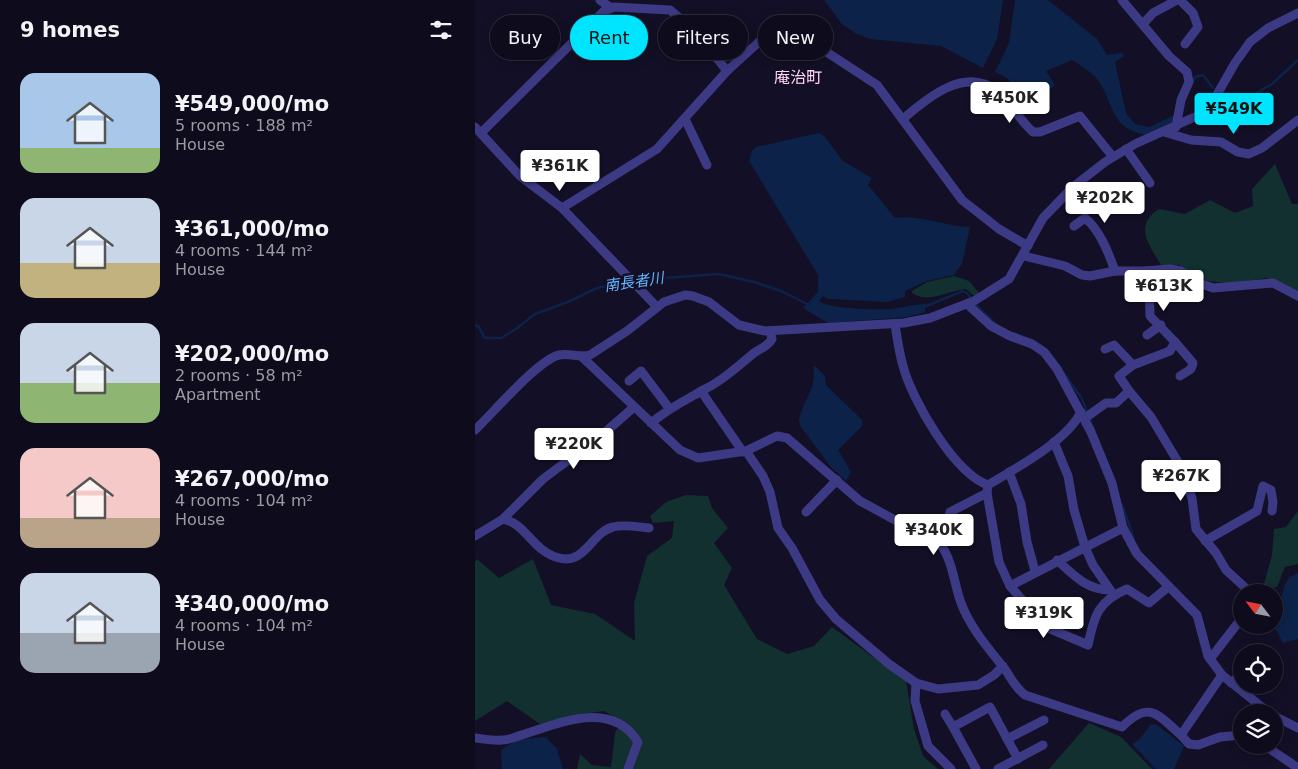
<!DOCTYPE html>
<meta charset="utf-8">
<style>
body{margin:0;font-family:"DejaVu Sans","Noto Sans JP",sans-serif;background:#171425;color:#f1f3f6;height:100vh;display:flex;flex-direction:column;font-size:19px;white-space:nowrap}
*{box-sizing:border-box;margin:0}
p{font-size:16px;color:#9b9ba3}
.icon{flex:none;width:28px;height:28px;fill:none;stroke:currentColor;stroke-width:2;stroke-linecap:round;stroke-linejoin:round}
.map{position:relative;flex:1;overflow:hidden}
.side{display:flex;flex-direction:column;background:#0e0b1c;width:475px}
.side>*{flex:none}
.guide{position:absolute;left:15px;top:15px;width:475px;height:45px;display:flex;gap:10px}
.needle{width:32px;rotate:302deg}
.fabs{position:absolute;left:758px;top:584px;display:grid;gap:10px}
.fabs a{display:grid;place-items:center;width:50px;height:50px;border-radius:50%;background:#0e0b1c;box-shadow:0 2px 12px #0003,0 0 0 1px #2e2b3b;font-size:25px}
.price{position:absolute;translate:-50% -42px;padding:0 11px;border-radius:5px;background:#fff;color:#222;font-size:16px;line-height:32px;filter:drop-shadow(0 1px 2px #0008)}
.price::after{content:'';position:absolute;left:50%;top:30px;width:15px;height:11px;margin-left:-8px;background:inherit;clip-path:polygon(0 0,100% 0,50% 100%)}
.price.on{background:#00e5ff;color:#111}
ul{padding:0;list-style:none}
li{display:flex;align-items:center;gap:15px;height:125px;padding:0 20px}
li span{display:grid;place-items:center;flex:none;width:140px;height:100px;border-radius:15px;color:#555}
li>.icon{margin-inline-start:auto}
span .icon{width:60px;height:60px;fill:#fffc;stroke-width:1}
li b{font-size:21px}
h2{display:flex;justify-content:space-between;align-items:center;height:60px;padding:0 20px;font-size:21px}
.tag{padding:0 18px;border-radius:22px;background:#0e0b1c;box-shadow:0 2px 12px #0003,0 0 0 1px #2e2b3b;font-size:18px;line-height:45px}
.tag.on{background:#00e5ff;color:#111}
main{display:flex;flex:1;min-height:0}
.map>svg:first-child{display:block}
</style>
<main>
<section class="side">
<h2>9 homes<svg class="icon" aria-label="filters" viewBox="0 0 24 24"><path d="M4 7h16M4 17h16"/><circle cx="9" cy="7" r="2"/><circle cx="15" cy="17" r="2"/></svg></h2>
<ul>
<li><span style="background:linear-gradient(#a9c7e8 75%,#8fb573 0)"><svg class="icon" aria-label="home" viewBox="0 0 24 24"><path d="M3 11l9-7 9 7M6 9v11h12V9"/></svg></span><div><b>¥549,000/mo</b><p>5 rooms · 188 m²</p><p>House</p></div></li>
<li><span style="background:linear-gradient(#c9d6e8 65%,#c2b280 0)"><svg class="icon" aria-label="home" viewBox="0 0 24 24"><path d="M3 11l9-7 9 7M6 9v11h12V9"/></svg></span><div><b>¥361,000/mo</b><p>4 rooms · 144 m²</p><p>House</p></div></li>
<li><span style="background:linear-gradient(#c9d6e8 60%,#8fb573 0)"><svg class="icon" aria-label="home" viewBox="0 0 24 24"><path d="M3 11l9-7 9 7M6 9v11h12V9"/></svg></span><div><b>¥202,000/mo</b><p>2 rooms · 58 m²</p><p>Apartment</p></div></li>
<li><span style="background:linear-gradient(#f6c9c9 70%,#b9a48a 0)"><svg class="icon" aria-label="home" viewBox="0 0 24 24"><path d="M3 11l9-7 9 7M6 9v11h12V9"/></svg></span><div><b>¥267,000/mo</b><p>4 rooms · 104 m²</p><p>House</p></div></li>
<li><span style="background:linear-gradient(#c9d6e8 60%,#9aa5b1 0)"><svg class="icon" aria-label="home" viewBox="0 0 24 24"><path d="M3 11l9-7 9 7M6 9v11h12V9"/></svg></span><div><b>¥340,000/mo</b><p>4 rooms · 104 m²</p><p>House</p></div></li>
</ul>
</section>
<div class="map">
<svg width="823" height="769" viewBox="0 0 823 769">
<rect width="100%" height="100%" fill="#130f26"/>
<!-- green -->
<g fill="#12302f">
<path d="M 800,164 L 817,204 L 823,204 L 823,292 L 792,278 L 756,283 L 732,281 L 704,265 L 686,265 C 674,245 658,225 684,209 L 710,214 L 735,200 L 760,213 L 778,206 L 777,189 Z"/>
<path d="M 479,276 L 494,281 L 505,294 L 499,296 L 491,289 C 471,291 455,304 437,293 L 437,291 L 452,282 Z"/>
<path d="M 211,495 L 233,496 L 237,508 L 253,528 L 239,543 L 257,568 L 249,585 L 282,639 L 312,654 L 339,646 L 357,627 L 431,681 L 439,729 L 448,756 L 463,769 L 102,769 L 105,754 L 117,765 L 136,767 L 140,733 L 146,721 L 129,711 L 100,715 L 65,724 L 32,701 L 0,721 L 0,562 L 2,559 L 24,578 L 58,559 L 76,605 L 120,614 L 160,641 L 159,603 L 172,556 L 197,538 L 199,521 L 178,523 L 175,516 L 191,502 Z"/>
<path d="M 823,511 L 823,564 L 810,567 L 802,587 L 787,591 L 797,555 L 799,529 L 811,527 Z"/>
<path d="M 614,723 L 646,737 L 677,769 L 574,769 Z"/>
</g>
<!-- water -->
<g fill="#0c2248">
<path d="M 349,0 L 528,0 L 522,39 L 508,68 L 466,46 L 395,39 L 380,33 L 367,24 Z"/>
<path d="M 540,0 L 573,0 L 622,39 L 632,55 L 647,53 L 649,56 L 640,62 L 651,113 L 660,124 L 674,127 L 700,115 L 699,121 L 671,135 C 636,128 640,108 625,83 C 619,73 606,66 597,60 L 571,71 L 580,85 L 562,100 L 551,101 L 532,78 L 520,72 L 534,43 Z"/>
<path d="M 343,133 L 349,136 L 368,161 L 397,178 L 393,185 L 420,218 C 444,214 469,226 495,227 L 487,264 L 479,275 L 452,281 L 430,291 L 430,297 L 412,302 L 353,299 L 348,296 L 344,301 C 354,309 401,310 415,309 C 427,308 438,304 450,304 L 450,312 L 432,317 L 353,323 L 328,308 L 343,292 L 343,275 L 274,161 L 277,151 L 281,147 Z"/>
<path d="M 340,366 L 350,376 L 351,385 L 387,420 L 387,426 L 363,450 L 376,472 L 371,481 L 355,466 L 326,427 L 324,421 C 327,402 343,387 338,367 Z"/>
<path d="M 823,573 L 823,639 L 808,643 L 801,630 L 800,622 L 810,584 L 815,577 Z"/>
<path d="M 676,724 L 682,725 L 709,746 L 699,769 L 681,769 L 657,744 L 664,740 Z"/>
<path d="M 71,737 L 82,749 L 88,769 L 27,769 L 26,751 C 37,739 55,738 71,737 Z"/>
</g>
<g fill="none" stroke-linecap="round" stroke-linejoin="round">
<!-- stream -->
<g stroke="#0c2248" stroke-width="2.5">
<path d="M 718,82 L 720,77 L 728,75 L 738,88"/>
<path d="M 750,94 L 776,96 L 797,84 L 823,60"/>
<path d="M 160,280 L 244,274 L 279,282 L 306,291 L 334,305"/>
<path d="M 500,304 L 521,324"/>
<path d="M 449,307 L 488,291 L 493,294 L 496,299"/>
<path d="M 0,325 L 3,326 L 10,338 L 26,338 L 41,329 L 60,314 L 93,302 L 122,288 L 155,281"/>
<path d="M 539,333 L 557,340"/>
<path d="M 574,352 L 607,399 L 619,429"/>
<path d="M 647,504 L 659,539"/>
</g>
<!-- minor -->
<g stroke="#3d3a85" stroke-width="9">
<path d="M 125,0 L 136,8"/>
<path d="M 647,0 L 694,56 L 712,72 L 714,82 L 706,100 L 701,127"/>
<path d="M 705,0 L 718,13 L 723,27 L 710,44"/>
<path d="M 668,24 L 678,13 L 702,0"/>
<path d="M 210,119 L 232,165"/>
<path d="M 428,119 C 452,98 490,66 522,91 C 536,102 544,120 558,132 L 565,132 L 605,116 L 638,157"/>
<path d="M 0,127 L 45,176 L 87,208 L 182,307"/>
<path d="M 689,132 L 716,140 L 746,142 L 763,152 L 774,154 L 787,148 L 823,120"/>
<path d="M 6,133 L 129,11 L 139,7 L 195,10 L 221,32 L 252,71"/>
<path d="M 651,149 L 675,183"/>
<path d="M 87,208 L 182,149 L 252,71 L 285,41 L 306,32 L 317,32 L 327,36 L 402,85 L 487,200 L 524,229 L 553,246"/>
<path d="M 599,226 L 610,218 C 625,230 634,254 640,271"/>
<path d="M 549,256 L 590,266 L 607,275 L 615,276 L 640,271 L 670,271 L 674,277 L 675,316 L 700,342 L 695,351 L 658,365 L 644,376 L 654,391 L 641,403 L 631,403 L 610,418"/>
<path d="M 670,271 L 695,269 L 706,271 L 724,283 L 738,288 L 798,283 L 823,296"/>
<path d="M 492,304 L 516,326 L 535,336 L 557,344 L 569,352 L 582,369 L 616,432 L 637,483 L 648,528 L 662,554 L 722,615 L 733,656 L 747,675 L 793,712"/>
<path d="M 420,324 C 422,338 424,352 428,366 C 437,400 479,473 513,485 C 541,468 592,441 606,412"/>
<path d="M 672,335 L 686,325"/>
<path d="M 700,342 L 718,363 L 716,369 L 705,376"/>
<path d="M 630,349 L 639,345 L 658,365"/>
<path d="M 106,356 L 205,450 L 223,458 L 271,451 L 302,436 L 312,438 L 385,501 L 466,545 C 478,562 479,584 486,603 C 495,627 513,648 529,668 C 536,677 539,687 550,695 L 647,727 C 674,700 682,714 706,735 L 747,675"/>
<path d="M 154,381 L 166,371 L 194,408"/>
<path d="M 226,391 L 268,452"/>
<path d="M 654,391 L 676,417 L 706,467 L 717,498 L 721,529 L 741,553 L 751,570 L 775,592"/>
<path d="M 176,423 C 195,407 211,400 232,388 C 250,379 264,365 279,353 C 286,348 292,347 297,339 L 295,331"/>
<path d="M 0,430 C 18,413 63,360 84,355 C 95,353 105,358 115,355 L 152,331 L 189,302 L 210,295 L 218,296 L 234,302 L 264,325 L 290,331 L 429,323 L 455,318 L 499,301 L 534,279 L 568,218 L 598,187 L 630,162 L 660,144 L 724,115 L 740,98 L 760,63 L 775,42 L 793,28 L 823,13"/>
<path d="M 579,442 L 593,476 L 599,510 L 610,547 L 618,565 L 638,594"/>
<path d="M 271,451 L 288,476 L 295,492 L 303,528 L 317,548 L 345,600 L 361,619 L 414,664 L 441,683 L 463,689 L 503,685 L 519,675 L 528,666"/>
<path d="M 534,472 L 546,504 L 552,542 L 560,571"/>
<path d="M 513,485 L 512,493 L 524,562 L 535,586 L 571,627 L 613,645 C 619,616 623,601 652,589 L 674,603 L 693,587"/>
<path d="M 331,512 L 362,480"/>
<path d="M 28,519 L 68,479 L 127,435 L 159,407"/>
<path d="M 0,536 L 28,519 C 52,524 57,551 84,558 C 110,565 117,532 138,527 C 149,524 163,527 174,528"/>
<path d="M 730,541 L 782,511 L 788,486 L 796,490 L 798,502 L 797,511"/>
<path d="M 466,545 L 475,512 L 512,493"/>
<path d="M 582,560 C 598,575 612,590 635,590"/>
<path d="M 535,586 L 648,528"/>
<path d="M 735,659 L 766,619"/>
<path d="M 441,683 L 440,701 L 453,746 L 476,769"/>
<path d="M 756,683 L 766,674"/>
<path d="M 470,714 L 478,727"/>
<path d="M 799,716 L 823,728"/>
<path d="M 706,735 L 714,744 L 723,745 L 745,737 L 766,735"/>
<path d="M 0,738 C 9,739 19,741 27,740 C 35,740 43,736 50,734 C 87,722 137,700 163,742 L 153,769"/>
<path d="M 532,739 L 569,720"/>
<path d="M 789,745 L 823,768"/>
<path d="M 501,769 L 478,727 L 515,707 L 543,759"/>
<path d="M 523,769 L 568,745"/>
</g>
</g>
<g text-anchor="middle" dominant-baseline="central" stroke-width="5" stroke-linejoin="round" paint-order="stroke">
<!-- water labels -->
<g font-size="15" font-style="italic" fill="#62b6ff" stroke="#130f26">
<text transform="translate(159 282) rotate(-8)">南長者川</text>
</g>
<!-- quarter labels -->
<g font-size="16" fill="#ffd6f0" stroke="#130f26">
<text x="323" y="77">庵治町</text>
</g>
</g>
</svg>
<div class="fabs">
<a><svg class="needle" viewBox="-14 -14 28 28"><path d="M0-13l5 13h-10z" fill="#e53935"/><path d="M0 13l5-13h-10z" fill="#9b9ba3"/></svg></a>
<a><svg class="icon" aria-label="locate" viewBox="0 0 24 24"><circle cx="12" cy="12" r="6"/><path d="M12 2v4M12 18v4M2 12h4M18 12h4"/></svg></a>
<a><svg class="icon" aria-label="layers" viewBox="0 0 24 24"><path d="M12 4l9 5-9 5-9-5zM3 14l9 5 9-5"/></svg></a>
</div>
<b class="price" style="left:535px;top:124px">¥450K</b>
<b class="price on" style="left:759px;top:135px">¥549K</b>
<b class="price" style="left:85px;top:192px">¥361K</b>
<b class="price" style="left:630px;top:224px">¥202K</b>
<b class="price" style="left:689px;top:312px">¥613K</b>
<b class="price" style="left:99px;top:470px">¥220K</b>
<b class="price" style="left:706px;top:502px">¥267K</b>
<b class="price" style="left:459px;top:556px">¥340K</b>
<b class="price" style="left:569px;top:639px">¥319K</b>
<div class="guide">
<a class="tag">Buy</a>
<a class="tag on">Rent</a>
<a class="tag">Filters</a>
<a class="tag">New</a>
</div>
</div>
</main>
